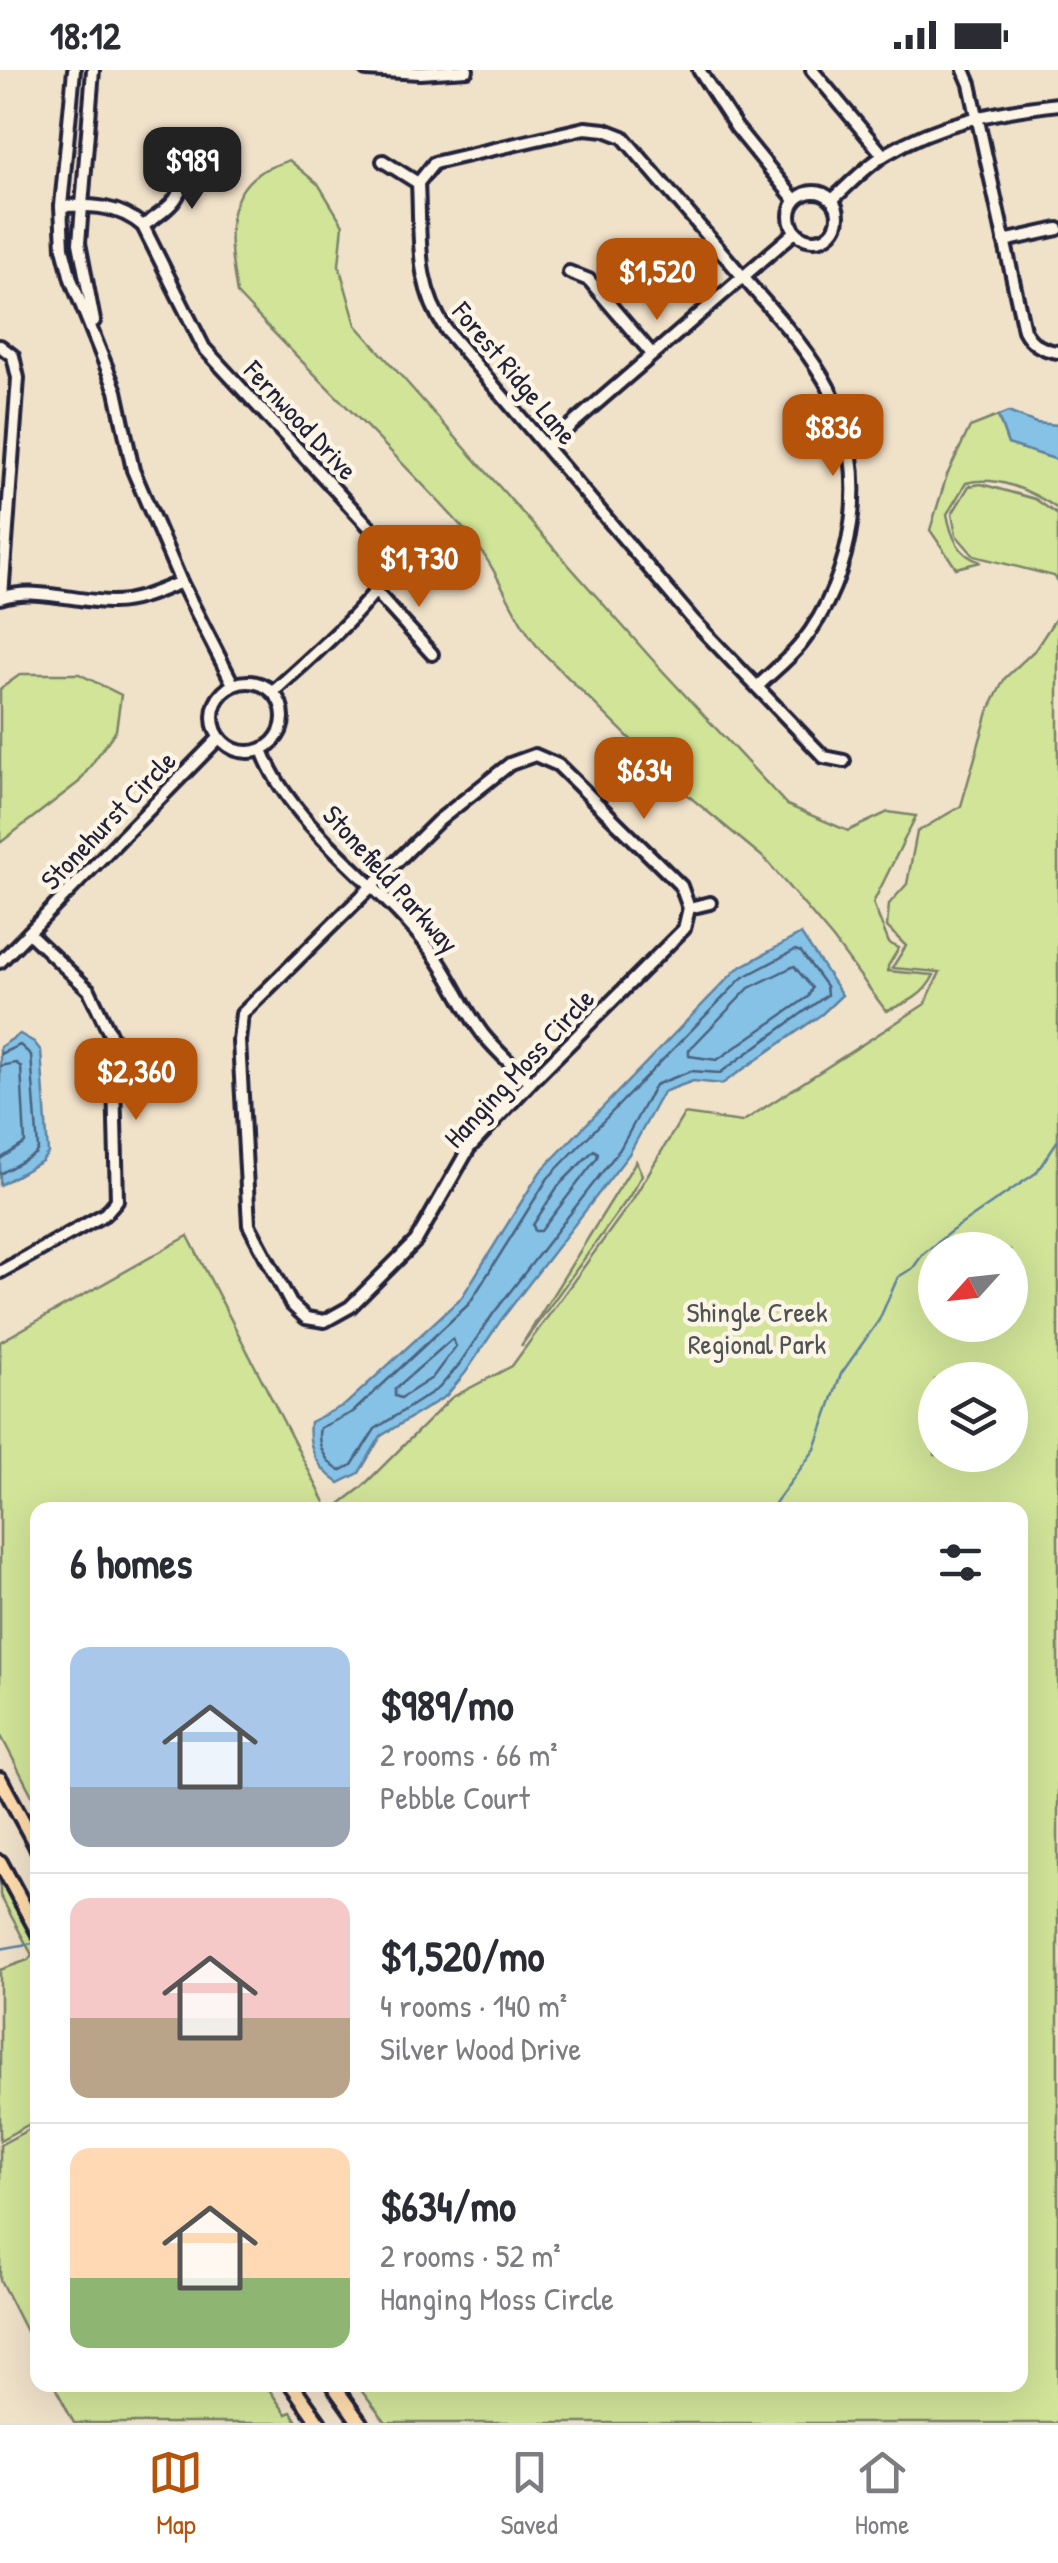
<!DOCTYPE html>
<meta charset="utf-8">
<style>
body{margin:0;font-family:"Patrick Hand",sans-serif;background:#f2f2f3;color:#2b2b33;height:100vh;display:flex;flex-direction:column;font-size:38px;white-space:nowrap}
*{box-sizing:border-box;margin:0}
p{font-size:32px;color:#7c7c81}
.icon{flex:none;width:55px;height:55px;fill:none;stroke:currentColor;stroke-width:2;stroke-linecap:round;stroke-linejoin:round}
.map{position:relative;flex:1;overflow:hidden}
.sheet{position:absolute;left:30px;top:1432px;width:998px;height:890px;display:flex;flex-direction:column;background:#fff;border-radius:20px;box-shadow:0 10px 40px #0002}
.sheet>*{flex:none}
.needle{width:65px;rotate:243deg}
.fabs{position:absolute;left:918px;top:1162px;display:grid;gap:20px}
.fabs a{display:grid;place-items:center;width:110px;height:110px;border-radius:50%;background:#fff;box-shadow:0 10px 40px #0002;font-size:50px}
.price{position:absolute;translate:-50% -85px;padding:0 22px;border-radius:20px;background:#b45309;color:#fff;font-size:32px;line-height:65px;filter:drop-shadow(0 2px 5px #0008)}
.price::after{content:'';position:absolute;left:50%;top:60px;width:30px;height:22px;margin-left:-15px;background:inherit;clip-path:polygon(0 0,100% 0,50% 100%)}
.price.current{background:#222;color:#fff}
ul{padding:0;list-style:none}
li{display:flex;align-items:center;gap:30px;height:250px;padding:0 40px}
li+li{border-top:2px solid #e1e1e2}
li span{display:grid;place-items:center;flex:none;width:280px;height:200px;border-radius:20px;color:#555}
li>.icon{margin-inline-start:auto}
span .icon{width:120px;height:120px;fill:#fffc;stroke-width:1}
li b{font-size:42px}
h2{display:flex;justify-content:space-between;align-items:center;height:120px;padding:0 40px;font-size:42px}
.status{display:flex;justify-content:space-between;align-items:center;height:70px;padding:0 50px;background:#fff;direction:ltr}
.status svg{height:28px;fill:currentColor}
.tabs{display:flex;justify-content:space-around;align-items:center;height:140px;border-top:2px solid #e1e1e2;background:#fff;font-size:28px;color:#7c7c81}
.tabs a{display:grid;justify-items:center;gap:5px}
.tabs .current{color:#b45309}
.map>svg:first-child{display:block}
</style>
<div class="status"><b>18:12</b><svg viewBox="0 0 49 12"><path d="M0 12V9h3v3zM5 12V6h3v6zM10 12V3h3v9zM15 12V0h3v12zM26 1h20v11H26zM47 4h2v5h-2z"/></svg></div>
<div class="map">
<svg width="1058" height="2353" viewBox="0 0 1058 2353">
<rect width="100%" height="100%" fill="#f0e1c9"/>
<filter id="ink" filterUnits="userSpaceOnUse"><feTurbulence type="fractalNoise" baseFrequency=".01" numOctaves="2"/><feDisplacementMap in="SourceGraphic" scale="20" xChannelSelector="R" yChannelSelector="G"/><feConvolveMatrix kernelMatrix="1 2 1 2 8 2 1 2 1" color-interpolation-filters="sRGB"/></filter>
<g filter="url(#ink)">
<!-- green -->
<g fill="#d1e498" stroke="#7a836a" stroke-width="2.5" fill-rule="evenodd">
<path d="M 289,90 L 319,115 L 343,155 L 339,195 L 356,255 L 659,597 L 787,735 L 848,761 L 888,742 L 916,746 L 873,833 L 889,873 L 899,878 L 888,896 L 888,901 L 934,905 C 924,926 907,933 886,941 L 833,869 L 765,789 L 685,723 L 542,582 C 512,547 500,501 470,466 C 396,382 313,306 237,224 C 231,185 219,130 259,103 C 268,97 280,94 289,90 Z"/>
<path d="M 998,346 L 1008,374 L 1058,390 L 1058,439 C 1032,421 997,405 966,413 L 947,444 C 951,465 958,486 981,492 L 956,498 L 930,460 L 947,405 L 970,357 Z"/>
<path d="M 981,414 L 1035,429 L 1058,445 L 1058,511 L 1054,506 L 974,486 L 956,465 L 952,444 L 969,416 Z"/>
<path d="M 1058,545 L 1058,2353 L 386,2353 L 357,2315 L 1020,2315 L 1020,1440 L 332,1440 L 362,1417 L 451,1328 L 512,1296 L 633,1129 L 684,1044 L 742,1052 L 925,934 L 940,902 L 892,898 L 906,876 L 887,857 L 889,834 L 907,814 L 917,762 L 961,736 L 988,642 L 1005,608 L 1035,580 ZM 935,1180 L 1010,1180 L 1010,1255 L 935,1255 ZM 935,1310 L 1010,1310 L 1010,1385 L 935,1385 Z"/>
<path d="M 21,604 L 79,604 L 121,625 L 116,660 L 79,712 L 0,773 L 0,619 Z"/>
<path d="M 636,1091 L 642,1105 L 629,1127 L 521,1276 Z"/>
<path d="M 188,1166 L 329,1440 L 38,1440 L 37,1735 L 0,1664 L 0,1272 Z"/>
<path d="M 0,1804 L 38,1874 L 37,2050 L 0,2070 L 0,1900 L 28,1890 L 32,1885 L 0,1825 Z"/>
<path d="M 37,2055 L 37,2283 L 0,2210 L 0,2075 Z"/>
<path d="M 54,2315 L 266,2315 L 286,2344 L 291,2342 L 298,2353 L 74,2353 Z"/>
</g>
<!-- water -->
<g fill="#86c2e5" stroke="#5e82a1" stroke-width="2.5">
<path d="M 1008,342 L 1036,353 L 1058,355 L 1058,390 L 1008,374 L 998,346 Z"/>
<path d="M 801,864 L 842,925 L 822,944 L 722,1014 L 693,1011 L 663,1022 L 629,1084 L 501,1250 L 466,1302 L 446,1326 L 381,1366 L 359,1403 L 339,1413 C 317,1398 307,1379 310,1352 L 346,1334 L 462,1227 L 540,1102 L 737,899 Z"/>
<path d="M 20,964 L 34,972 L 41,981 L 48,1083 L 42,1091 L 0,1115 L 0,977 Z"/>
</g>
<g fill="none" stroke-linecap="round" stroke-linejoin="round">
<!-- shore -->
<g stroke="#4a627f" stroke-width="2.5">
<path d="M 795,880 L 801,882 L 826,916 L 827,925 L 720,1003 L 691,1001 L 655,1015 L 620,1079 L 493,1244 L 458,1296 L 439,1318 L 375,1359 L 352,1395 L 340,1401 C 326,1393 316,1374 320,1358 L 353,1342 L 469,1234 L 548,1108 L 742,908 Z"/>
<path d="M 794,896 L 812,918 L 808,927 L 717,990 L 689,986 L 689,980 L 749,918 Z"/>
<path d="M 0,984 L 20,975 L 31,985 L 38,1079 L 35,1084 L 0,1104"/>
<path d="M 0,996 L 16,993 L 21,997 L 25,1073 L 0,1089"/>
<path d="M 594,1080 L 598,1083 L 597,1088 L 541,1161 L 535,1161 L 533,1155 L 558,1116 Z"/>
<path d="M 452,1269 L 456,1276 L 432,1308 L 401,1328 L 395,1326 L 395,1319 Z"/>
</g>
<!-- stream -->
<g stroke="#5e82a1" stroke-width="2.5">
<path d="M 770,1440 L 815,1379 L 841,1304 L 879,1250 L 898,1207 L 913,1198 L 923,1184 L 950,1162 L 1036,1103 L 1058,1070"/>
<path d="M 0,1879 L 38,1872"/>
</g>
<!-- minor casing -->
<g stroke="#22223b" stroke-width="18">
<g id="minor">
<path d="M 74,0 L 61,136 L 63,178 L 71,209 L 116,321 L 133,400 L 181,512 L 233,614"/>
<path d="M 93,0 L 79,173 L 94,251"/>
<path d="M 366,0 L 420,3 L 467,0"/>
<path d="M 699,0 L 736,57 L 795,130"/>
<path d="M 812,0 L 883,85"/>
<path d="M 964,0 L 970,14 L 1024,260 C 1031,274 1042,280 1058,282"/>
<path d="M 383,91 L 418,113"/>
<circle cx="814" cy="146" r="24"/>
<path d="M 832,130 C 849,115 866,96 886,84 C 939,52 998,41 1058,34"/>
<path d="M 61,136 C 92,135 119,135 143,156 L 204,278 L 374,462 C 381,472 391,484 388,497 C 382,528 299,597 273,622"/>
<path d="M 143,156 C 177,132 179,131 189,91"/>
<path d="M 1004,171 L 1058,159"/>
<path d="M 569,202 L 589,210 L 652,284"/>
<path d="M 0,276 L 13,286 L 18,308 L 2,527"/>
<path d="M 547,376 L 795,162"/>
<path d="M 376,522 L 432,584"/>
<path d="M 0,528 C 36,516 75,532 112,532 C 136,532 159,521 181,512"/>
<circle cx="248" cy="647" r="35"/>
<path d="M 757,617 C 771,603 788,590 801,574 C 855,506 871,400 831,322 C 808,278 774,243 743,207 C 703,160 663,114 623,67 L 605,60 L 585,58 L 434,93 L 418,113 C 421,168 414,214 447,261 L 694,551 L 824,687 L 844,691"/>
<path d="M 262,680 C 290,756 379,812 429,878 C 450,904 462,936 482,963 C 496,981 514,996 530,1013"/>
<path d="M 535,685 L 558,695 L 681,816 L 689,838 L 684,859 L 530,1013 L 469,1078 L 416,1171 L 350,1237 L 325,1251 L 306,1248 L 291,1234 L 249,1155 L 239,971 L 242,944 L 438,751 L 510,694 Z"/>
<path d="M 689,838 L 710,833"/>
<path d="M 0,892 L 219,668"/>
<path d="M 0,1202 L 105,1144 L 117,1130 L 113,970 L 89,920 L 29,863"/>
</g>
</g>
<!-- major casing -->
<g stroke="#22223b" stroke-width="20">
<g id="major">
<path d="M 0,1709 L 38,1779"/>
<path d="M 0,1792 L 38,1862"/>
<path d="M 292,2315 L 319,2353"/>
<path d="M 333,2315 L 360,2353"/>
</g>
</g>
<!-- minor -->
<use href="#minor" stroke="#fcf5e5" stroke-width="10"/>
<!-- major -->
<use href="#major" stroke="#fedbac" stroke-width="12"/>
</g>
</g>
<g text-anchor="middle" dominant-baseline="central" stroke-width="9" stroke-linejoin="round" paint-order="stroke">
<!-- street labels -->
<g font-size="28" fill="#22223b" stroke="#fcf5e5">
<text transform="translate(515 303) rotate(50)">Forest Ridge Lane</text>
<text transform="translate(301 350) rotate(47)">Fernwood Drive</text>
<text transform="translate(108 750) rotate(-46)">Stonehurst Circle</text>
<text transform="translate(391 809) rotate(48)">Stonefield Parkway</text>
<text transform="translate(519 998) rotate(-47)">Hanging Moss Circle</text>
</g>
<!-- park labels -->
<g font-size="28" fill="#4e5252" stroke="#fcf5e5">
<text x="757" y="1242">Shingle Creek<tspan x="757" dy="32">Regional Park</tspan></text>
</g>
</g>
</svg>
<div class="fabs">
<a><svg class="needle" viewBox="-14 -14 28 28"><path d="M0-13l5 13h-10z" fill="#e53935"/><path d="M0 13l5-13h-10z" fill="#7c7c81"/></svg></a>
<a><svg class="icon" aria-label="layers" viewBox="0 0 24 24"><path d="M12 4l9 5-9 5-9-5zM3 14l9 5 9-5"/></svg></a>
</div>
<b class="price current" style="left:192px;top:142px">$989</b>
<b class="price" style="left:657px;top:253px">$1,520</b>
<b class="price" style="left:833px;top:409px">$836</b>
<b class="price" style="left:419px;top:540px">$1,730</b>
<b class="price" style="left:644px;top:752px">$634</b>
<b class="price" style="left:136px;top:1053px">$2,360</b>
<section class="sheet">
<h2>6 homes<svg class="icon" aria-label="filters" viewBox="0 0 24 24"><path d="M4 7h16M4 17h16"/><circle cx="9" cy="7" r="2"/><circle cx="15" cy="17" r="2"/></svg></h2>
<ul>
<li><span style="background:linear-gradient(#a9c7e8 70%,#9aa5b1 0)"><svg class="icon" aria-label="home" viewBox="0 0 24 24"><path d="M3 11l9-7 9 7M6 9v11h12V9"/></svg></span><div><b>$989/mo</b><p>2 rooms · 66 m²</p><p>Pebble Court</p></div></li>
<li><span style="background:linear-gradient(#f6c9c9 60%,#b9a48a 0)"><svg class="icon" aria-label="home" viewBox="0 0 24 24"><path d="M3 11l9-7 9 7M6 9v11h12V9"/></svg></span><div><b>$1,520/mo</b><p>4 rooms · 140 m²</p><p>Silver Wood Drive</p></div></li>
<li><span style="background:linear-gradient(#ffd9b3 65%,#8fb573 0)"><svg class="icon" aria-label="home" viewBox="0 0 24 24"><path d="M3 11l9-7 9 7M6 9v11h12V9"/></svg></span><div><b>$634/mo</b><p>2 rooms · 52 m²</p><p>Hanging Moss Circle</p></div></li>
</ul>
</section>
</div>
<nav class="tabs">
<a class="current"><svg class="icon" aria-label="map" viewBox="0 0 24 24"><path d="M3 6l6-2 6 2 6-2v14l-6 2-6-2-6 2zM9 4v14M15 6v14"/></svg>Map</a>
<a><svg class="icon" aria-label="saved" viewBox="0 0 24 24"><path d="M7 4h10v16l-5-4-5 4z"/></svg>Saved</a>
<a><svg class="icon" aria-label="home" viewBox="0 0 24 24"><path d="M3 11l9-7 9 7M6 9v11h12V9"/></svg>Home</a>
</nav>
